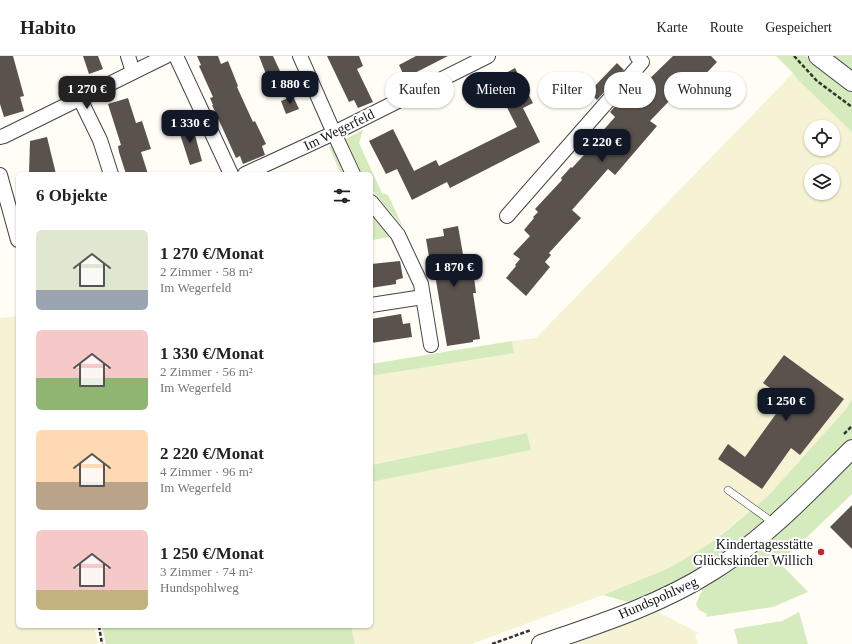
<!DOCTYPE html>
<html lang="de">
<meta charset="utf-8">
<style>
body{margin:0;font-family:Georgia,serif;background:#f2f2f2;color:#222;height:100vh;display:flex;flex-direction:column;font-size:15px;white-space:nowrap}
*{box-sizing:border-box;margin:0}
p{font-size:13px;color:#767676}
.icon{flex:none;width:22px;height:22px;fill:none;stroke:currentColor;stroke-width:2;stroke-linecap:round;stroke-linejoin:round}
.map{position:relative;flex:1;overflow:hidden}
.sheet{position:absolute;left:16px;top:116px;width:357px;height:456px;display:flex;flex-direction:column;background:#fff;border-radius:6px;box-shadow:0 1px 3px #0004}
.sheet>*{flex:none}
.top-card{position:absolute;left:385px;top:16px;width:380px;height:36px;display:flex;gap:8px}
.buttons{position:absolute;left:804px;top:64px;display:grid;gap:8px}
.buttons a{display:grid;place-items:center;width:36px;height:36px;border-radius:50%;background:#fff;box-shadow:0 1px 3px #0004;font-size:20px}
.price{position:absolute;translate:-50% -34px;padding:0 9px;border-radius:8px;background:#111827;color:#fff;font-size:13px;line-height:26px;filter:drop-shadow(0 1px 2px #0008)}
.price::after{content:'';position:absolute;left:50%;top:24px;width:12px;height:9px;margin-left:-6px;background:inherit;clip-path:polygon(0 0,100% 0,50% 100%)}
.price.current{background:#222;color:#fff}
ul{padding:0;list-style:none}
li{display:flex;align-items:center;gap:12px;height:100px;padding:0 20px}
li span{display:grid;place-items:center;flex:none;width:112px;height:80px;border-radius:6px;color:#555}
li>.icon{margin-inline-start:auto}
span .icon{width:48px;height:48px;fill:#fffc;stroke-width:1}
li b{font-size:17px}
h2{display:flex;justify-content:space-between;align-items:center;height:48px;padding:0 20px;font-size:17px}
.tag{padding:0 14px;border-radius:18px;background:#fff;box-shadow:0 1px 3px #0004;font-size:14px;line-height:36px}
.tag.current{background:#111827;color:#fff}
header{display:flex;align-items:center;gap:24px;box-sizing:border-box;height:56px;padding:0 20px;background:#fff;border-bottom:1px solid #e0e0e0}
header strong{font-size:19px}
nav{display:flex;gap:22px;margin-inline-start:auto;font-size:14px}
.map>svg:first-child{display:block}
</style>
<header>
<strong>Habito</strong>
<nav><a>Karte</a><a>Route</a><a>Gespeichert</a></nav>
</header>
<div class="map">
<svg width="852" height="588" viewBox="0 0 852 588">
<rect width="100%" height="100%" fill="#fffdf5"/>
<!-- farmland -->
<g fill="#f6f3d4" fill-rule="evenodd">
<path d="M 793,17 L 799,25 L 852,76 L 852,343 L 846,353 L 768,440 L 709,488 L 669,512 L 603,539 L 472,588 L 355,588 L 351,570 L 371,570 L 371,426 L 530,393 L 527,377 L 371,409 L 371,320 L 514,297 L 512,285 L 536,282 ZM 811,71 L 833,71 L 833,93 L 811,93 ZM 811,115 L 833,115 L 833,137 L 811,137 Z"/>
<path d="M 18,260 L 18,570 L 94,570 L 98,588 L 0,588 L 0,262 Z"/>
<path d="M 656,555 L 699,577 L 695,578 L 698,588 L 573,588 Z"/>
</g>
<!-- green -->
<g fill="#d5ebbd">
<path d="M 776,0 L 806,0 L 852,37 L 852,76 L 799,25 L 793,17 Z"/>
<path d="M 831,0 L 852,0 L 852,17 Z"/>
<path d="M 363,74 L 359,87 L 382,137 L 388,139 L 403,171 L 371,133 L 371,118 L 362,118 L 346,83 Z"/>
<path d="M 332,90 L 346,118 L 341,118 L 329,91 Z"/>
<path d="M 371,158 L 390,181 L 373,184 L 371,181 Z"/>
<path d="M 512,285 L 514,297 L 371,320 L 371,308 Z"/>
<path d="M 852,343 L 852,382 L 786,450 L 746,484 L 679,526 L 632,547 L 603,539 L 669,512 L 709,488 L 725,476 L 768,440 L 846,353 Z"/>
<path d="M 527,377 L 531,394 L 371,426 L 371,409 Z"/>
<path d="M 852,407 L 852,438 L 802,486 L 779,506 L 808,536 L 773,551 L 706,561 L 707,558 L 699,554 L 696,548 L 703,532 L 745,506 L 784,473 Z"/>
<path d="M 799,556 L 808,588 L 738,588 L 734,573 L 782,565 Z"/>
<path d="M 102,570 L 351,570 L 355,588 L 106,588 Z"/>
</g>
<!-- building -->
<g fill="#5a524d">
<path d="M 0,0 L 13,0 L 24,40 L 20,41 L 24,55 L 4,61 L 0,48 Z"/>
<path d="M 83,0 L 98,0 L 103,13 L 89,18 Z"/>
<path d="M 197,0 L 218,0 L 221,8 L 228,5 L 238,30 L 237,31 L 253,66 L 255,65 L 266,88 L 262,90 L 265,99 L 243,108 L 240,100 L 236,102 L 212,49 L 213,49 L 210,42 L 213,41 L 199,10 L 201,9 Z"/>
<path d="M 259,0 L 273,0 L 287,30 L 273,36 Z"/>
<path d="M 327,0 L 359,0 L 363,10 L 357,13 L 373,46 L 358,52 L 354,44 L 349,46 Z"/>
<path d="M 416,0 L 448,0 L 405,22 L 399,9 Z"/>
<path d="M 673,0 L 711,0 L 717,6 L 697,27 L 694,24 L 674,45 L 672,42 L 650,65 L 657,70 L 615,119 L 608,113 L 572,154 L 581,162 L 549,197 L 551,199 L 545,206 L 550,211 L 526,240 L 506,222 L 516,210 L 515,209 L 520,203 L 513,198 L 530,180 L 524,174 L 534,162 L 533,161 L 538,156 L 535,153 L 562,124 L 561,122 L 571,111 L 572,112 L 594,88 L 592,87 L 615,61 L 610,56 L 636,26 L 641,31 Z"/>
<path d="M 617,7 L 624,14 L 597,44 L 589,36 Z"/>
<path d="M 515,12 L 533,47 L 523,52 L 540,86 L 450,132 L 447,126 L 412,144 L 397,113 L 386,118 L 369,85 L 393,73 L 414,115 L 436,104 L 439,110 L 517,71 L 493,24 Z"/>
<path d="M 560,16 L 587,39 L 578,49 L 552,26 Z"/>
<path d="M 293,40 L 299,53 L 286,58 L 281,45 Z"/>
<path d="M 128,42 L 136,67 L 142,65 L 151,93 L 141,96 L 148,118 L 126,118 L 119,96 L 118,90 L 121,89 L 108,48 Z"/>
<path d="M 192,68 L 202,105 L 190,109 L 178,72 Z"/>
<path d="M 47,81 L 56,118 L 29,118 L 30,85 Z"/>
<path d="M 458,170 L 466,215 L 469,215 L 470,222 L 474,221 L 476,237 L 473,237 L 480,283 L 473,284 L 473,286 L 447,290 L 434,213 L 431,213 L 426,183 L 444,180 L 443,173 Z"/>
<path d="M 400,205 L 403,222 L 396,224 L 396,228 L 371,232 L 371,208 Z"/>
<path d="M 401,258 L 403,268 L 410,267 L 412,281 L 371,287 L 371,263 Z"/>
<path d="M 784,299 L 844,343 L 800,399 L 791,392 L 762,433 L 718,403 L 728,388 L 745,401 L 786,344 L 763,327 Z"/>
<path d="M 852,449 L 852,493 L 830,471 Z"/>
</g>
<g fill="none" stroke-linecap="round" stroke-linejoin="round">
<!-- service casing -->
<g stroke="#444" stroke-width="8">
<path id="service" d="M 728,434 L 775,468"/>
</g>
<!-- minor casing -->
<g stroke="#444" stroke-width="16">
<g id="minor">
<path d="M 128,0 L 133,16"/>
<path d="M 176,0 L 231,118"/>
<path d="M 300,0 L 334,77 L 353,118"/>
<path d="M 80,43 L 100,84 L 111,118"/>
<path d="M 0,81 L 4,80 L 166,0"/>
<path d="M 245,118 L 334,77 L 488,0"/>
<path d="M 0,119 L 18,184"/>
<path d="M 371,146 L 398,179 L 421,228 L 431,289"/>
<path d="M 507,160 L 642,6 L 637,0"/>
<path d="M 371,249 L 423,241"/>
</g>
</g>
<!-- tertiary casing -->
<g stroke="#444" stroke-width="20">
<g id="tertiary">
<path d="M 818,0 L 852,26"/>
<path d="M 541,588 C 599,568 659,549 711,516 C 765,483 808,437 852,393"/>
</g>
</g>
<!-- path -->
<g stroke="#333" stroke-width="2.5" stroke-dasharray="4 2" stroke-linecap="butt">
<path d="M 794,0 L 817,25 L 852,51"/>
<path d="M 844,378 L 852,370"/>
<path d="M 99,570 L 102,588"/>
<path d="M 492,588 L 531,574"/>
</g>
<!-- service -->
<use href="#service" stroke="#fff" stroke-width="7"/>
<!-- minor -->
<use href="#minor" stroke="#fff" stroke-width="14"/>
<!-- tertiary -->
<use href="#tertiary" stroke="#fff" stroke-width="18"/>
</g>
<!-- markers -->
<circle fill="#c4262e" stroke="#fff" stroke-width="1.5" cx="821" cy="496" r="4"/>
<g text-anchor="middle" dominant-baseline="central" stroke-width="4" stroke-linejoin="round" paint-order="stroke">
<!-- street labels -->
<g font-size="14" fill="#111" stroke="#fff">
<text transform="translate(339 74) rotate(-26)">Im Wegerfeld</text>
<text transform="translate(658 542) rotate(-24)">Hundspohlweg</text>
</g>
<!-- poi labels -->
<g font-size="14" fill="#111" stroke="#fff" text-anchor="end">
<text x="813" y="488">Kindertagesstätte<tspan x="813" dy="16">Glückskinder Willich</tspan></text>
</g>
</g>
</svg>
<div class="buttons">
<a><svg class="icon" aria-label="locate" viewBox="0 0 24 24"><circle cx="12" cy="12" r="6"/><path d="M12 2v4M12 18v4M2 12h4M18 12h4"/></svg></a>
<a><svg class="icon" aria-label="layers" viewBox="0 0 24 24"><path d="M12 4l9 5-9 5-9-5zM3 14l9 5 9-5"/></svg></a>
</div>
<b class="price" style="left:290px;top:49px">1 880 €</b>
<b class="price current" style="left:87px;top:54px">1 270 €</b>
<b class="price" style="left:190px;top:88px">1 330 €</b>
<b class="price" style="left:602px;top:107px">2 220 €</b>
<b class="price" style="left:454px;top:232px">1 870 €</b>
<b class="price" style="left:786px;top:366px">1 250 €</b>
<div class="top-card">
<a class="tag">Kaufen</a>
<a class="tag current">Mieten</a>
<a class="tag">Filter</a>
<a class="tag">Neu</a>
<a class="tag">Wohnung</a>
</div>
<section class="sheet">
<h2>6 Objekte<svg class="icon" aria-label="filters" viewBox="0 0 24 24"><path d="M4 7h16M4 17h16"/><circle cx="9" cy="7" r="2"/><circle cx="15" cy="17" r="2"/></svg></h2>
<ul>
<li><span style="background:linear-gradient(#dfe7d0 75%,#9aa5b1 0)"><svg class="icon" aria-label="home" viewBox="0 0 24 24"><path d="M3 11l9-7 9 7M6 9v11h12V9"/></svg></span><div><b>1 270 €/Monat</b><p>2 Zimmer · 58 m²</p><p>Im Wegerfeld</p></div></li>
<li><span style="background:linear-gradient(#f6c9c9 60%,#8fb573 0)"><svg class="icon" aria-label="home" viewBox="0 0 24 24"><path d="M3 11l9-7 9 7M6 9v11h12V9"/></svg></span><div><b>1 330 €/Monat</b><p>2 Zimmer · 56 m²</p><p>Im Wegerfeld</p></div></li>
<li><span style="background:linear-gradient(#ffd9b3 65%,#b9a48a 0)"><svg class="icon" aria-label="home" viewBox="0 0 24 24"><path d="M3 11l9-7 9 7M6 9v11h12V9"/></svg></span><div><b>2 220 €/Monat</b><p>4 Zimmer · 96 m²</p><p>Im Wegerfeld</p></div></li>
<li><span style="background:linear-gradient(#f6c9c9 75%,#c2b280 0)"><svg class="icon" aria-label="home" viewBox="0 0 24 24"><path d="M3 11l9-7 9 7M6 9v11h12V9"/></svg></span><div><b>1 250 €/Monat</b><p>3 Zimmer · 74 m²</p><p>Hundspohlweg</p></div></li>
</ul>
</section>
</div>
